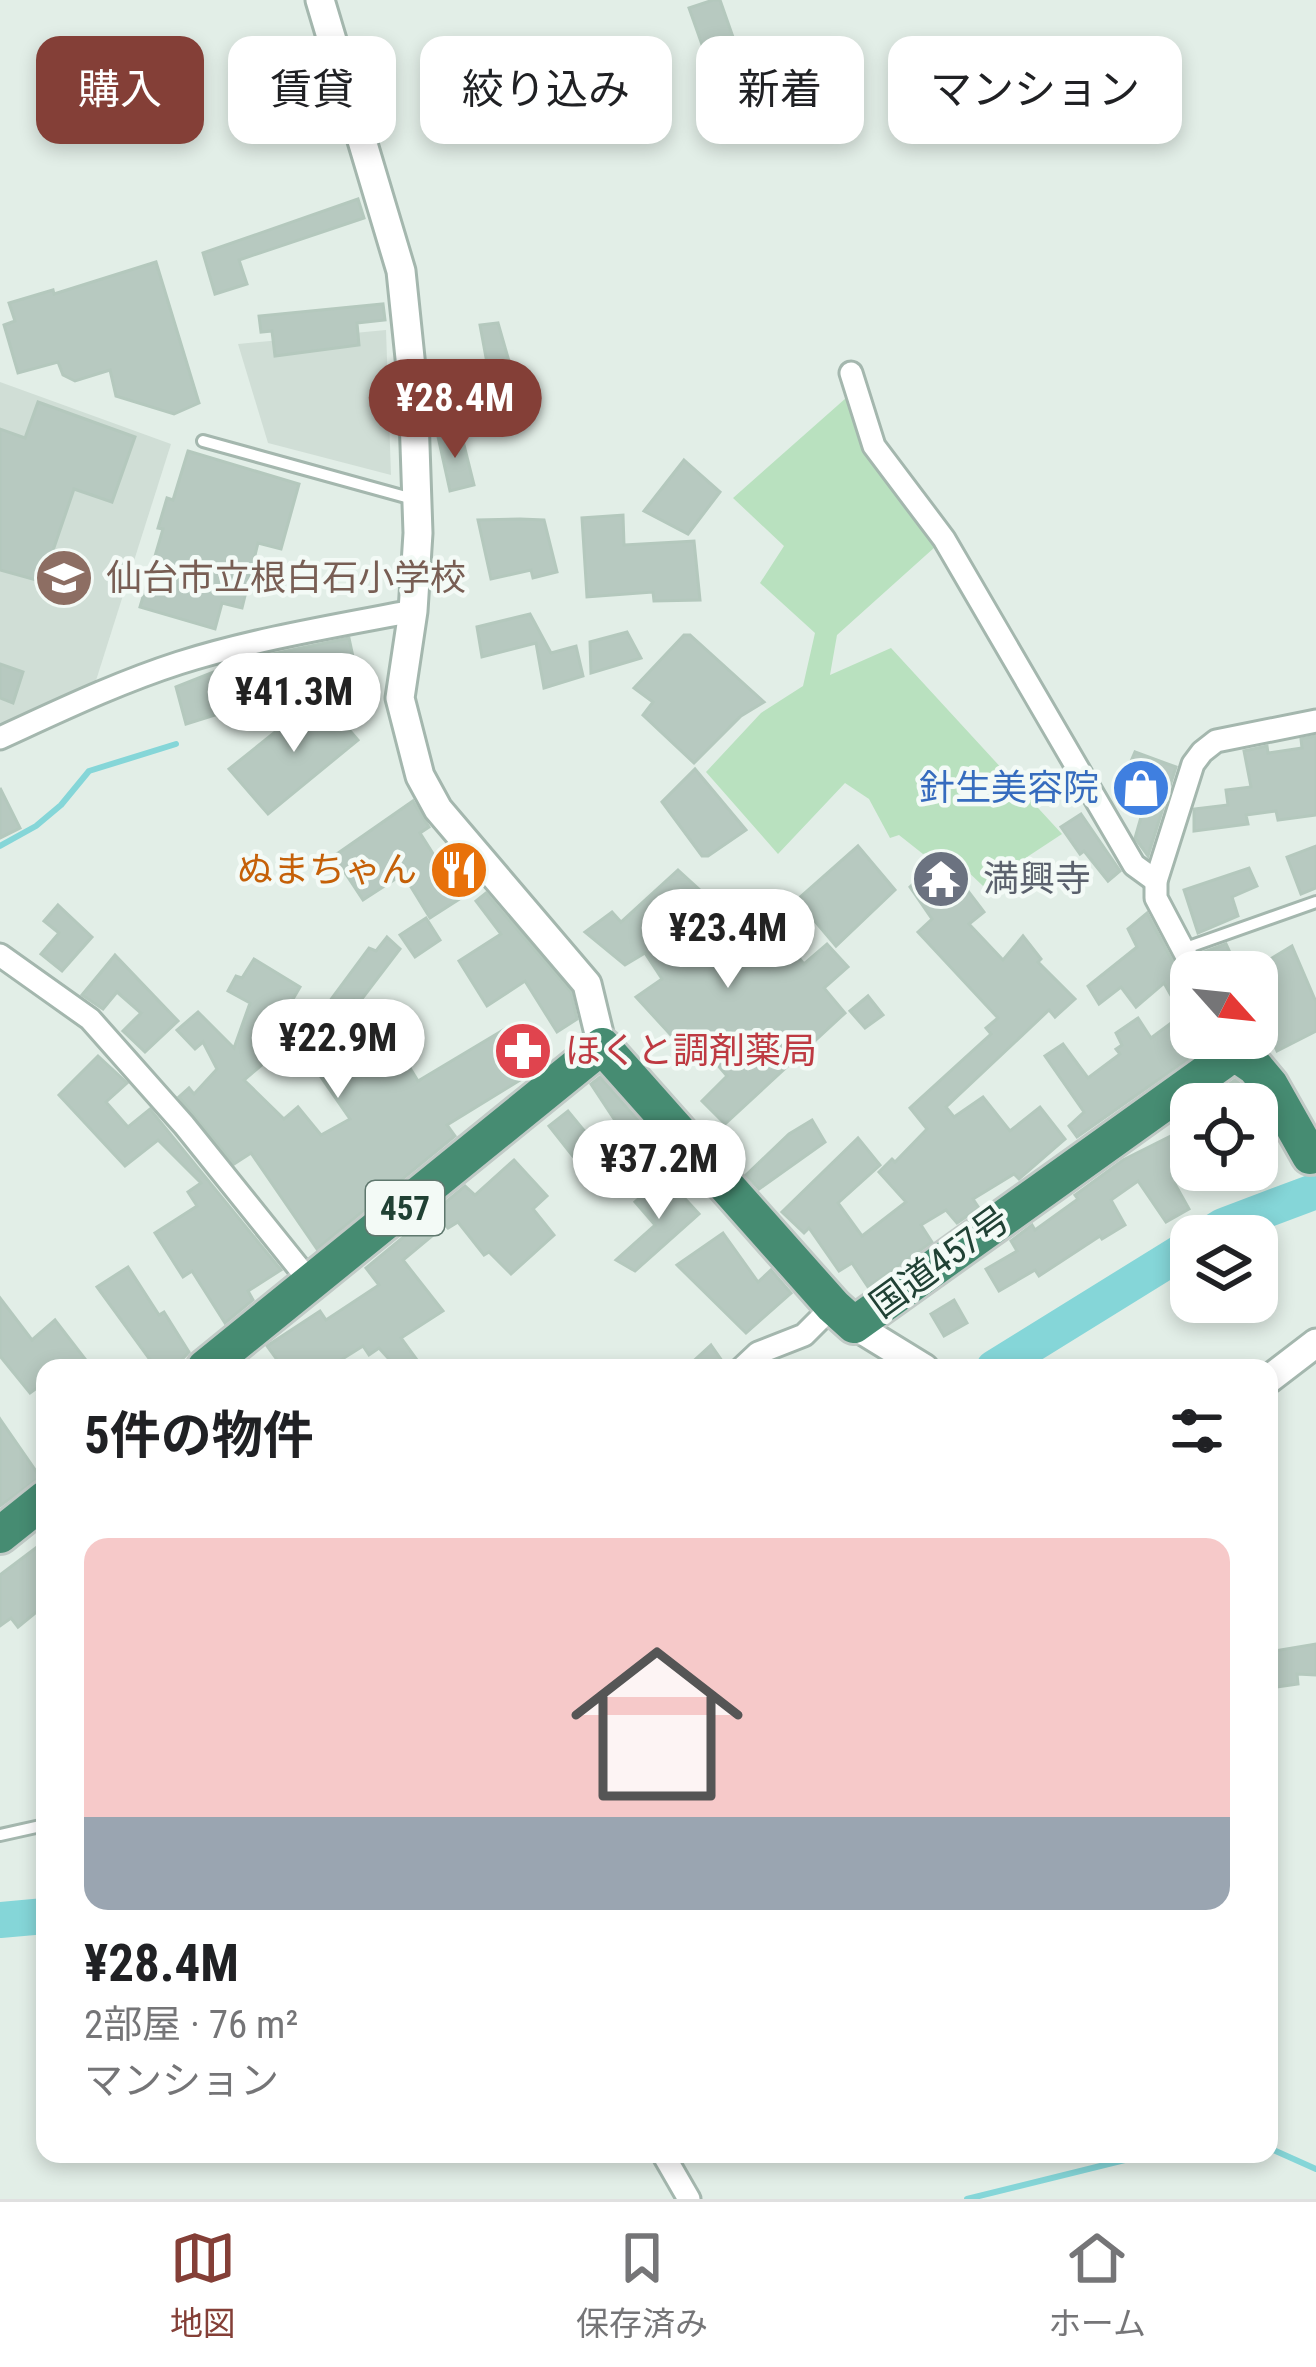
<!DOCTYPE html>
<html lang="ja">
<meta charset="utf-8">
<style>
body{margin:0;font-family:"Roboto Condensed","Noto Sans JP",sans-serif;background:#f2f2f2;color:#202124;height:100vh;display:flex;flex-direction:column;font-size:45px;white-space:nowrap}
*{box-sizing:border-box;margin:0}
p{font-size:39px;color:#757577}
.icon{flex:none;width:66px;height:66px;fill:none;stroke:currentColor;stroke-width:2;stroke-linecap:round;stroke-linejoin:round}
.map{position:relative;flex:1;overflow:hidden}
.sheet{position:absolute;left:36px;top:1359px;width:1242px;height:804px;display:flex;flex-direction:column;background:#fff;border-radius:24px;box-shadow:0 6px 18px #0003}
.sheet>*{flex:none}
.top-card{position:absolute;left:36px;top:36px;width:1245px;height:108px;display:flex;gap:24px}
.needle{width:78px;rotate:117deg}
.tools{position:absolute;left:1170px;top:951px;display:grid;gap:24px}
.tools a{display:grid;place-items:center;width:108px;height:108px;border-radius:24px;background:#fff;box-shadow:0 6px 18px #0003;font-size:60px}
.price{position:absolute;translate:-50% -102px;padding:0 27px;border-radius:42px;background:#fff;color:#222;font-size:39px;line-height:78px;filter:drop-shadow(0 3px 6px #0008)}
.price::after{content:'';position:absolute;left:50%;top:72px;width:36px;height:27px;margin-left:-18px;background:inherit;clip-path:polygon(0 0,100% 0,50% 100%)}
.price.on{background:#843f37;color:#fff}
ul{padding:0;list-style:none}
li{display:grid;align-content:center;gap:24px;height:636px;padding:0 48px}
li span{display:grid;place-items:center;height:372px;border-radius:24px;color:#555}
li>.icon{margin-inline-start:auto}
span .icon{width:216px;height:216px;fill:#fffc;stroke-width:1}
li b{font-size:51px}
h2{display:flex;justify-content:space-between;align-items:center;height:144px;padding:0 48px;font-size:51px}
.tag{padding:0 42px;border-radius:24px;background:#fff;box-shadow:0 6px 18px #0003;font-size:42px;line-height:108px}
.tag.on{background:#843f37;color:#fff}
.tabs{display:flex;justify-content:space-around;align-items:center;height:168px;border-top:3px solid #e0e0e0;background:#fff;font-size:33px;color:#757577}
.tabs a{display:grid;justify-items:center;gap:6px}
.tabs .on{color:#843f37}
.map>svg:first-child{display:block}
</style>
<div class="map">
<svg width="1316" height="2199" viewBox="0 0 1316 2199">
<rect width="100%" height="100%" fill="#e2eee7"/>
<!-- built -->
<g fill="#d0ded6">
<path d="M 386,330 L 391,475 L 268,443 L 238,344 Z"/>
<path d="M 0,382 L 171,444 L 86,712 L 0,751 Z"/>
</g>
<!-- green -->
<path fill="#b9e1bf" d="M 846,398 L 871,459 L 935,547 L 837,635 L 830,675 L 891,648 L 1062,834 L 983,886 L 944,849 L 923,854 L 899,835 L 890,838 L 869,799 L 845,783 L 778,854 L 706,772 L 761,713 L 803,686 L 815,633 L 760,583 L 784,546 L 733,498 Z"/>
<g fill="none" stroke-linecap="round" stroke-linejoin="round">
<!-- stream -->
<g stroke="#85d6d8" stroke-width="6">
<path d="M 0,846 L 36,826 L 61,805 L 89,771 L 176,744"/>
<path d="M 1269,2148 L 1316,2169"/>
<path d="M 967,2199 L 1149,2154"/>
</g>
<!-- river -->
<g stroke="#85d6d8" stroke-width="36">
<path d="M 1207,1236 L 1223,1226 L 1316,1191"/>
<path d="M 994,1368 L 1191,1246"/>
<path d="M 0,1920 L 45,1916"/>
</g>
</g>
<!-- building -->
<g fill="#b7c9c0" stroke="#b4c8bd" stroke-width="3">
<path d="M 713,0 L 720,0 L 740,57 L 710,67 L 689,8 Z"/>
<path d="M 358,199 L 364,218 L 239,260 L 247,284 L 215,294 L 203,253 Z"/>
<path d="M 156,262 L 199,403 L 174,414 L 116,396 L 110,370 L 75,381 L 63,375 L 58,362 L 18,373 L 4,325 L 15,321 L 9,303 L 53,290 L 54,294 Z"/>
<path d="M 383,304 L 385,320 L 357,323 L 359,345 L 275,356 L 272,331 L 261,332 L 259,316 Z"/>
<path d="M 498,323 L 519,396 L 494,401 L 480,325 Z"/>
<path d="M 38,402 L 135,437 L 112,502 L 74,489 L 46,571 L 40,568 L 36,580 L 0,570 L 0,429 L 25,438 Z"/>
<path d="M 437,432 L 461,433 L 474,485 L 450,491 Z"/>
<path d="M 188,451 L 299,484 L 281,549 L 258,543 L 242,608 L 222,603 L 215,629 L 140,607 L 163,529 L 158,528 L 167,498 L 173,500 Z"/>
<path d="M 684,460 L 720,492 L 688,534 L 644,511 Z"/>
<path d="M 623,515 L 624,545 L 694,541 L 700,600 L 654,601 L 653,592 L 587,597 L 582,518 Z"/>
<path d="M 520,519 L 544,520 L 557,572 L 533,578 L 531,570 L 491,579 L 478,520 Z"/>
<path d="M 530,614 L 551,653 L 576,646 L 583,676 L 544,688 L 536,643 L 482,657 L 477,627 Z"/>
<path d="M 627,632 L 641,658 L 591,673 L 590,642 Z"/>
<path d="M 684,635 L 690,635 L 764,702 L 741,716 L 694,763 L 643,715 L 653,702 L 634,688 Z"/>
<path d="M 349,638 L 356,671 L 186,724 L 176,687 L 244,660 Z"/>
<path d="M 0,664 L 23,672 L 13,703 L 0,698 Z"/>
<path d="M 320,696 L 358,740 L 268,814 L 229,769 Z"/>
<path d="M 1316,736 L 1316,815 L 1278,820 L 1276,811 L 1246,815 L 1248,824 L 1194,831 L 1194,809 L 1228,805 L 1226,790 L 1251,787 L 1244,751 L 1267,746 L 1268,753 L 1302,748 L 1301,739 Z"/>
<path d="M 1135,752 L 1176,767 L 1148,856 L 1135,838 L 1148,793 L 1123,780 Z"/>
<path d="M 695,769 L 746,830 L 708,856 L 702,856 L 662,802 Z"/>
<path d="M 0,788 L 20,828 L 0,838 Z"/>
<path d="M 413,801 L 429,827 L 420,833 L 461,898 L 430,918 L 403,874 L 363,900 L 334,856 Z"/>
<path d="M 1081,814 L 1120,871 L 1108,881 L 1084,851 L 1080,854 L 1061,827 Z"/>
<path d="M 858,846 L 895,890 L 836,946 L 797,900 Z"/>
<path d="M 1316,846 L 1316,888 L 1301,894 L 1287,857 Z"/>
<path d="M 942,857 L 984,912 L 969,924 L 1003,960 L 1023,936 L 1041,959 L 1038,962 L 1075,999 L 1055,1017 L 1049,1010 L 946,1107 L 954,1117 L 983,1097 L 1010,1131 L 1040,1107 L 1065,1139 L 1019,1179 L 1014,1174 L 973,1199 L 979,1208 L 957,1223 L 946,1210 L 921,1225 L 932,1242 L 868,1287 L 852,1263 L 839,1271 L 809,1228 L 804,1233 L 782,1212 L 858,1138 L 880,1165 L 838,1203 L 862,1236 L 906,1202 L 879,1172 L 892,1159 L 895,1162 L 927,1129 L 910,1108 L 991,1034 L 986,1028 L 998,1018 L 918,932 L 932,919 L 910,887 Z"/>
<path d="M 1249,868 L 1257,886 L 1232,897 L 1238,916 L 1198,933 L 1184,890 Z"/>
<path d="M 678,870 L 701,891 L 672,919 L 713,965 L 761,917 L 756,908 L 770,896 L 790,916 L 775,929 L 804,964 L 827,944 L 848,967 L 824,988 L 845,1013 L 725,1124 L 702,1101 L 727,1076 L 692,1035 L 680,1045 L 636,997 L 662,979 L 645,953 L 625,965 L 585,932 L 612,912 L 621,922 Z"/>
<path d="M 486,893 L 571,992 L 577,1019 L 557,1032 L 525,981 L 487,1006 L 459,961 L 501,934 L 476,901 Z"/>
<path d="M 58,905 L 92,937 L 62,971 L 41,954 L 59,933 L 44,921 Z"/>
<path d="M 1147,913 L 1182,979 L 1191,986 L 1191,1038 L 1218,1038 L 1077,1137 L 1069,1126 L 1084,1112 L 1045,1056 L 1063,1044 L 1088,1078 L 1120,1054 L 1116,1049 L 1122,1045 L 1116,1033 L 1138,1018 L 1151,1038 L 1182,1015 L 1164,983 L 1136,1007 L 1121,987 L 1099,1004 L 1088,986 L 1137,947 L 1128,929 Z"/>
<path d="M 426,918 L 440,940 L 415,957 L 400,935 Z"/>
<path d="M 387,937 L 400,949 L 358,1004 L 354,1000 L 330,1027 L 361,1076 L 367,1077 L 402,1055 L 418,1081 L 510,1026 L 538,1069 L 447,1125 L 455,1136 L 317,1249 L 251,1153 L 234,1164 L 179,1097 L 189,1088 L 194,1094 L 217,1069 L 203,1042 L 195,1049 L 177,1030 L 198,1012 L 234,1048 L 250,1003 L 228,991 L 236,976 L 242,978 L 254,959 L 300,987 L 265,1047 L 277,1039 L 283,1047 L 244,1080 L 284,1119 L 298,1107 L 321,1135 L 350,1119 L 289,1031 L 324,1009 L 369,948 L 376,951 Z"/>
<path d="M 1226,944 L 1239,972 L 1218,972 L 1213,963 L 1208,966 L 1207,962 L 1204,952 Z"/>
<path d="M 1292,946 L 1316,1002 L 1316,1031 L 1277,1051 L 1272,1040 L 1263,1045 L 1253,1038 L 1257,1038 L 1257,967 Z"/>
<path d="M 115,955 L 178,1021 L 145,1052 L 123,1031 L 141,1013 L 117,992 L 103,1009 L 82,995 Z"/>
<path d="M 868,996 L 883,1015 L 865,1028 L 850,1011 Z"/>
<path d="M 98,1056 L 127,1083 L 106,1102 L 128,1127 L 150,1109 L 281,1270 L 248,1291 L 253,1300 L 225,1323 L 192,1271 L 183,1277 L 155,1233 L 197,1206 L 188,1192 L 201,1183 L 158,1140 L 125,1166 L 59,1095 Z"/>
<path d="M 600,1077 L 655,1139 L 620,1169 L 623,1174 L 601,1188 L 584,1160 L 579,1164 L 549,1126 L 568,1111 L 591,1139 L 616,1122 L 591,1084 Z"/>
<path d="M 1235,1080 L 1240,1084 L 1255,1104 L 1219,1104 L 1214,1095 Z"/>
<path d="M 812,1120 L 825,1142 L 759,1189 L 746,1175 L 789,1134 Z"/>
<path d="M 1177,1133 L 1191,1153 L 1191,1173 L 1175,1184 L 1189,1209 L 1166,1222 L 1138,1181 L 1111,1200 L 1125,1225 L 1102,1239 L 1100,1236 L 1039,1276 L 1035,1270 L 999,1291 L 986,1269 L 1017,1251 L 1011,1241 L 1032,1225 L 1035,1230 L 1078,1199 L 1075,1195 L 1123,1160 Z"/>
<path d="M 514,1160 L 547,1196 L 533,1209 L 554,1235 L 511,1274 L 489,1252 L 484,1255 L 458,1222 L 448,1228 L 445,1225 L 403,1260 L 443,1311 L 401,1338 L 417,1360 L 406,1368 L 397,1368 L 379,1348 L 369,1355 L 363,1346 L 328,1368 L 283,1368 L 267,1346 L 320,1311 L 326,1320 L 379,1285 L 366,1268 L 465,1186 L 475,1195 Z"/>
<path d="M 664,1176 L 699,1214 L 635,1271 L 616,1260 L 655,1225 L 635,1202 Z"/>
<path d="M 723,1233 L 758,1282 L 771,1270 L 791,1293 L 746,1333 L 677,1265 Z"/>
<path d="M 128,1267 L 159,1315 L 164,1312 L 189,1352 L 174,1368 L 156,1368 L 97,1287 Z"/>
<path d="M 0,1298 L 32,1340 L 55,1320 L 92,1368 L 45,1368 L 45,1382 L 30,1393 L 0,1356 Z"/>
<path d="M 954,1300 L 967,1323 L 944,1336 L 931,1314 Z"/>
<path d="M 711,1345 L 727,1368 L 686,1368 Z"/>
<path d="M 0,1419 L 40,1477 L 0,1506 Z"/>
<path d="M 45,1541 L 45,1605 L 18,1627 L 11,1618 L 0,1626 L 0,1575 Z"/>
<path d="M 1316,1644 L 1316,1675 L 1297,1674 L 1298,1684 L 1269,1688 L 1269,1652 Z"/>
</g>
<g fill="none" stroke-linecap="round" stroke-linejoin="round">
<!-- service casing -->
<g stroke="#a4b7ae" stroke-width="16">
<g id="service">
<path d="M 203,441 L 413,499"/>
<path d="M 1183,949 L 1316,902"/>
<path d="M 0,1835 L 45,1825"/>
</g>
</g>
<!-- minor casing -->
<g stroke="#a4b7ae" stroke-width="27">
<g id="minor">
<path d="M 851,373 L 874,446 L 944,539 L 1134,865 L 1156,881"/>
<path d="M 0,738 C 59,711 117,683 179,663 C 255,639 335,626 413,611"/>
<path d="M 0,955 L 90,1019 L 184,1125 L 311,1283"/>
<path d="M 1195,972 L 1156,898 L 1156,881 L 1193,764 L 1202,752 L 1216,741 L 1316,721"/>
<path d="M 742,1368 L 758,1353 L 804,1335 L 833,1306"/>
<path d="M 663,2154 L 689,2199"/>
</g>
</g>
<!-- tertiary casing -->
<g stroke="#a4b7ae" stroke-width="33">
<g id="tertiary">
<path d="M 320,0 L 401,271 L 413,387 L 418,533 L 413,611 L 400,698 L 420,776 L 438,809 L 587,984 L 602,1046"/>
<path d="M 854,1325 L 924,1368"/>
<path d="M 1269,1379 L 1316,1343"/>
</g>
</g>
<!-- trunk casing -->
<g stroke="#c1cac6" stroke-width="42">
<g id="trunk">
<path d="M 205,1368 L 602,1046 L 833,1306 L 854,1325 L 1227,1058 L 1239,1056 L 1255,1067 L 1270,1085 L 1310,1156"/>
<path d="M 0,1535 L 45,1499"/>
</g>
</g>
<!-- service -->
<use href="#service" stroke="#fff" stroke-width="10"/>
<!-- minor -->
<use href="#minor" stroke="#fff" stroke-width="21"/>
<!-- tertiary -->
<use href="#tertiary" stroke="#fff" stroke-width="27"/>
<!-- trunk -->
<use href="#trunk" stroke="#468c72" stroke-width="36"/>
</g>
<!-- icons -->
<defs>
<g id="school-disc" transform="scale(3)"><circle r="9.5" fill="#8d6e63" stroke="#f3faf6"/><path d="M0-5L7-2L0 1L-7-2ZM-4 1L0 2.5L4 1V4Q0 6-4 4Z" fill="#fff"/></g>
<g id="shop-disc" transform="scale(3)"><circle r="9.5" fill="#3f7fe0" stroke="#f3faf6"/><path d="M-5-2.5h2.3a2.7 3.5 0 0 1 5.4 0H5L5.5 6h-11ZM-1.5-2.5h3a1.5 2.3 0 0 0-3 0Z" fill="#fff"/></g>
<g id="restaurant-disc" transform="scale(3)"><circle r="9.5" fill="#e8710a" stroke="#f3faf6"/><path d="M-5-6h1v4h1v-4h1v4h1v-4h1v5L-1.5 .5V6h-2V.5L-5-1ZM5-6V6H3V1.5H1.5Q1.5-4 5-6Z" fill="#fff"/></g>
<g id="temple-disc" transform="scale(3)"><circle r="9.5" fill="#6b7280" stroke="#f3faf6"/><path d="M0-6L5-2H3V0L6.5 2.5H4V6H1.5V3h-3V6H-4V2.5H-6.5L-3 0V-2H-5Z" fill="#fff"/></g>
<g id="pharmacy-disc" transform="scale(3)"><circle r="9.5" fill="#e0444e" stroke="#f3faf6"/><path d="M-2-6h4v4h4v4h-4v4h-4v-4h-4v-4h4Z" fill="#fff"/></g>
</defs>
<g fill-rule="evenodd">
<use href="#school-disc" x="64" y="578"/>
<use href="#shop-disc" x="1141" y="788"/>
<use href="#restaurant-disc" x="459" y="870"/>
<use href="#temple-disc" x="941" y="879"/>
<use href="#pharmacy-disc" x="523" y="1051"/>
</g>
<g text-anchor="middle" dominant-baseline="central" stroke-width="9" stroke-linejoin="round" paint-order="stroke">
<!-- shield labels -->
<rect fill="#f3faf6" stroke="#5f786e" stroke-width="3" x="366" y="1181" width="78" height="54" rx="9"/>
<g font-size="33" font-weight="bold" fill="#204134">
<text x="405" y="1208">457</text>
</g>
<!-- education labels -->
<g font-size="36" fill="#785e54" stroke="#f3faf6" text-anchor="start">
<text x="106" y="578">仙台市立根白石小学校</text>
</g>
<!-- shop labels -->
<g font-size="36" fill="#366cbe" stroke="#f3faf6" text-anchor="end">
<text x="1099" y="788">針生美容院</text>
</g>
<!-- food labels -->
<g font-size="36" fill="#c56008" stroke="#f3faf6" text-anchor="end">
<text x="417" y="870">ぬまちゃん</text>
</g>
<!-- worship labels -->
<g font-size="36" fill="#5b616d" stroke="#f3faf6" text-anchor="start">
<text x="983" y="879">満興寺</text>
</g>
<!-- health labels -->
<g font-size="36" fill="#be3a42" stroke="#f3faf6" text-anchor="start">
<text x="565" y="1051">ほくと調剤薬局</text>
</g>
<!-- street labels -->
<g font-size="36" fill="#204134" stroke="#f3faf6">
<text transform="translate(940 1262) rotate(-36)">国道457号</text>
</g>
</g>
</svg>
<div class="tools">
<a><svg class="needle" viewBox="-14 -14 28 28"><path d="M0-13l5 13h-10z" fill="#e53935"/><path d="M0 13l5-13h-10z" fill="#757577"/></svg></a>
<a><svg class="icon" aria-label="locate" viewBox="0 0 24 24"><circle cx="12" cy="12" r="6"/><path d="M12 2v4M12 18v4M2 12h4M18 12h4"/></svg></a>
<a><svg class="icon" aria-label="layers" viewBox="0 0 24 24"><path d="M12 4l9 5-9 5-9-5zM3 14l9 5 9-5"/></svg></a>
</div>
<b class="price on" style="left:455px;top:461px">¥28.4M</b>
<b class="price" style="left:294px;top:755px">¥41.3M</b>
<b class="price" style="left:728px;top:991px">¥23.4M</b>
<b class="price" style="left:338px;top:1101px">¥22.9M</b>
<b class="price" style="left:659px;top:1222px">¥37.2M</b>
<div class="top-card">
<a class="tag on">購入</a>
<a class="tag">賃貸</a>
<a class="tag">絞り込み</a>
<a class="tag">新着</a>
<a class="tag">マンション</a>
</div>
<section class="sheet">
<h2>5件の物件<svg class="icon" aria-label="filters" viewBox="0 0 24 24"><path d="M4 7h16M4 17h16"/><circle cx="9" cy="7" r="2"/><circle cx="15" cy="17" r="2"/></svg></h2>
<ul>
<li><span style="background:linear-gradient(#f6c9c9 75%,#9aa5b1 0)"><svg class="icon" aria-label="home" viewBox="0 0 24 24"><path d="M3 11l9-7 9 7M6 9v11h12V9"/></svg></span><div><b>¥28.4M</b><p>2部屋 · 76 m²</p><p>マンション</p></div></li>
</ul>
</section>
</div>
<nav class="tabs">
<a class="on"><svg class="icon" aria-label="map" viewBox="0 0 24 24"><path d="M3 6l6-2 6 2 6-2v14l-6 2-6-2-6 2zM9 4v14M15 6v14"/></svg>地図</a>
<a><svg class="icon" aria-label="saved" viewBox="0 0 24 24"><path d="M7 4h10v16l-5-4-5 4z"/></svg>保存済み</a>
<a><svg class="icon" aria-label="home" viewBox="0 0 24 24"><path d="M3 11l9-7 9 7M6 9v11h12V9"/></svg>ホーム</a>
</nav>
